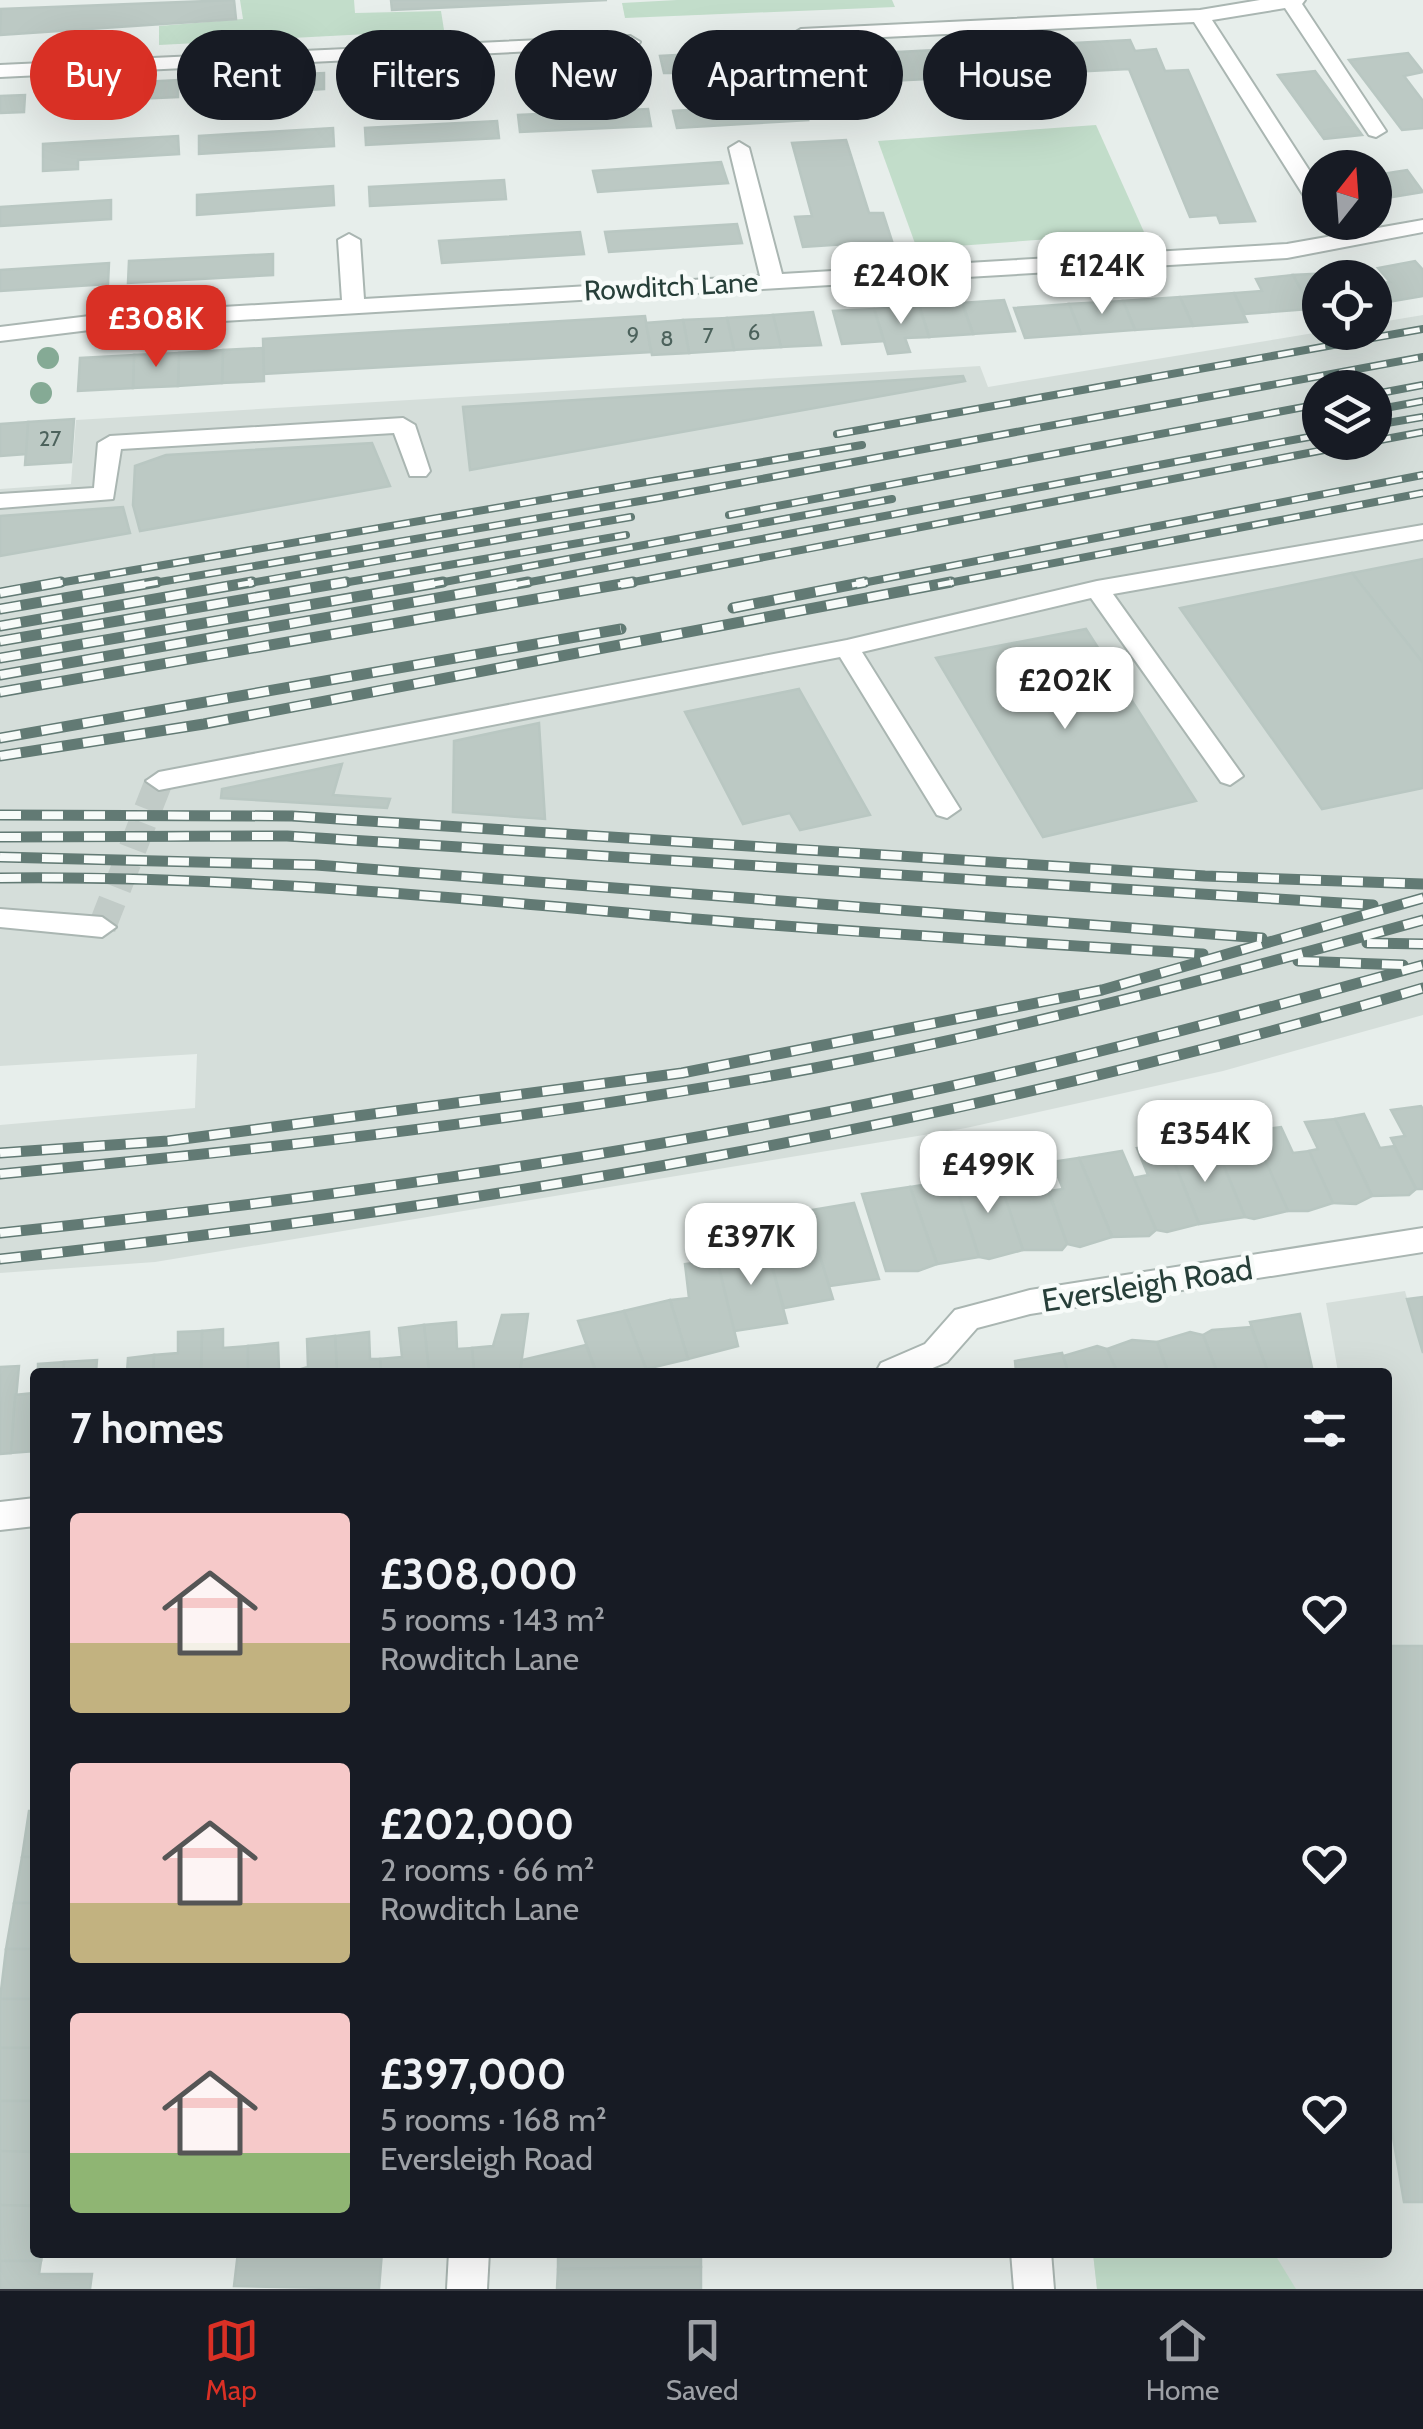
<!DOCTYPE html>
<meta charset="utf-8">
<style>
body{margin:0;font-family:Cabin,sans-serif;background:#242831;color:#f1f3f6;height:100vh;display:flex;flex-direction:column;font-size:38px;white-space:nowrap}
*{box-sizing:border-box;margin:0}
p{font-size:32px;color:#9ea1a6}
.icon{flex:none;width:55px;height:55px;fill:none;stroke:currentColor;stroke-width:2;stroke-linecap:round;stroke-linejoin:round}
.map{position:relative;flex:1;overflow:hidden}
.sheet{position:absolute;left:30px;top:1368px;width:1362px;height:890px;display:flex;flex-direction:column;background:#171b24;border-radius:10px;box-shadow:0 10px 40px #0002}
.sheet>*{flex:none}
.top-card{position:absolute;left:30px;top:30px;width:1365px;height:90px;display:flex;gap:20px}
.needle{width:65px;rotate:17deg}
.fabs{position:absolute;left:1302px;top:150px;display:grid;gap:20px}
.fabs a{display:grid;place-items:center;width:90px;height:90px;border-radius:50%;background:#171b24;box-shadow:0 10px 40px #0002;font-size:50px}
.price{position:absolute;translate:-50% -85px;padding:0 22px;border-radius:20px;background:#fff;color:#222;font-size:32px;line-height:65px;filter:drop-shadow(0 2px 5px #0008)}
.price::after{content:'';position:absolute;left:50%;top:60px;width:30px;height:22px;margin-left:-15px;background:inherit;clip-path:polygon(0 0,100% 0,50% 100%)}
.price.current{background:#d93025;color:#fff}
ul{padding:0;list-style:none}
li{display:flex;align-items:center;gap:30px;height:250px;padding:0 40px}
li span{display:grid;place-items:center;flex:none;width:280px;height:200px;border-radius:10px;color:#555}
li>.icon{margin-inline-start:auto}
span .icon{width:120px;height:120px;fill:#fffc;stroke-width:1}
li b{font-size:42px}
h2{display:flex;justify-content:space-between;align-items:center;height:120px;padding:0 40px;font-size:42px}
.tag{padding:0 35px;border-radius:45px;background:#171b24;box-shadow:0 10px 40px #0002;font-size:35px;line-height:90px}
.tag.current{background:#d93025;color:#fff}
.dock{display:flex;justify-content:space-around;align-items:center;height:140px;border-top:2px solid #363941;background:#171b24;font-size:28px;color:#9ea1a6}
.dock a{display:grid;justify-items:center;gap:5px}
.dock .current{color:#d93025}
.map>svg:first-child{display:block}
</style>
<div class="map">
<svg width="1423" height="2289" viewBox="0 0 1423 2289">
<rect width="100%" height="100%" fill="#e7eeeb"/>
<!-- built -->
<g fill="#d5deda" fill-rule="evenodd">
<path d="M 1423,315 L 1423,1015 L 1223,1071 L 966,1128 L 155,1262 L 0,1273 L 0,1125 L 195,1108 L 197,1054 L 0,1066 L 0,489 L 71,484 L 76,420 L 980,366 L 988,387 L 1320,332 L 1375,332 L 1375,323 ZM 1320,388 L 1375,388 L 1375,442 L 1320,442 Z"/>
<path d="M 1405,1291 L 1423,1353 L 1423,2289 L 1097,2289 L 1093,2253 L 1388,2252 L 1388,1372 L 1338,1372 L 1326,1303 Z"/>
</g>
<!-- green -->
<g fill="#c2ddca">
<path d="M 240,0 L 354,0 L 355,13 L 441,11 L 444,30 L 159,45 L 159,26 L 243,19 Z"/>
<path d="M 677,0 L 892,0 L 895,7 L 625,18 L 622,3 Z"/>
<path d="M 1096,125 L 1144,232 L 917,249 L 878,141 Z"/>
<path d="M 1093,2253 L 1274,2253 L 1296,2289 L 1097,2289 Z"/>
</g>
<!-- building -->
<g fill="#bcc9c4" stroke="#b9c7c2" stroke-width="2.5">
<path d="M 234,0 L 236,19 L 0,35 L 1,9 Z"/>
<path d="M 391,0 L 607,0 L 392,10 Z"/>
<path d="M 1130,40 L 1135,51 L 1156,49 L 1165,71 L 1188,70 L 1255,221 L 1220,223 L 1217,215 L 1190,217 L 1129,69 L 869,82 L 860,54 Z"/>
<path d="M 787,49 L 792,66 L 729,69 L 731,76 L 675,80 L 673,73 L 664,73 L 660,56 Z"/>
<path d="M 1408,53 L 1423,72 L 1404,76 L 1423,101 L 1423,128 L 1402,130 L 1349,60 Z"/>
<path d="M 489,64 L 491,80 L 361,87 L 360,71 Z"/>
<path d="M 1315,71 L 1362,135 L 1324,139 L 1278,75 Z"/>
<path d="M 324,73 L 324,89 L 198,96 L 199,79 Z"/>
<path d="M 178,80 L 178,97 L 46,103 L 47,87 Z"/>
<path d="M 25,95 L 24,112 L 0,113 L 0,96 Z"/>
<path d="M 803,103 L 808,120 L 677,128 L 673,111 Z"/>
<path d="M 648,109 L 651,126 L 520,132 L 518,115 Z"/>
<path d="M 497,121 L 499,138 L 366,145 L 365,128 Z"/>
<path d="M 333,128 L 334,146 L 199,154 L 199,136 Z"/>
<path d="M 178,136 L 179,154 L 78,160 L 78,169 L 43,171 L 43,144 Z"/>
<path d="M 846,140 L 869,213 L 883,213 L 892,241 L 803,247 L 795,217 L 812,216 L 792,143 Z"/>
<path d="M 721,162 L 728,183 L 598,192 L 593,171 Z"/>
<path d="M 1407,170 L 1423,192 L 1387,198 L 1375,185 L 1375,175 Z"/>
<path d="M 504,180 L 506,199 L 370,206 L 369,187 Z"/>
<path d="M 333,186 L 334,205 L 197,215 L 197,195 Z"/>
<path d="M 111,200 L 111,219 L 0,226 L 0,207 Z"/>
<path d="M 737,224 L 742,243 L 609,252 L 605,232 Z"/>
<path d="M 580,232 L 584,254 L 442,263 L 439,241 Z"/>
<path d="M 273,254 L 273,275 L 128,283 L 129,261 Z"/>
<path d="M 1415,261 L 1423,270 L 1423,296 L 1376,304 L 1375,284 L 1390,282 L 1378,268 Z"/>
<path d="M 109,263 L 108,284 L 0,291 L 0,270 Z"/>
<path d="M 1331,273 L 1334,278 L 1320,278 L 1320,308 L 1311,309 L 1293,275 Z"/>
<path d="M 1293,275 L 1311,309 L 1245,314 L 1234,293 L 1262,291 L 1256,279 Z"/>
<path d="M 1234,293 L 1247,322 L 1193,326 L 1180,297 Z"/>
<path d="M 1180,297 L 1193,326 L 1135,330 L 1123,301 Z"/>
<path d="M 1004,300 L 1015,331 L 973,334 L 962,303 Z"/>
<path d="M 1123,301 L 1135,330 L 1081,334 L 1069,304 Z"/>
<path d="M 962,303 L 973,334 L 929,337 L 919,305 Z"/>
<path d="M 1069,304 L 1081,334 L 1025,338 L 1014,308 Z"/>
<path d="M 919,305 L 929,337 L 905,338 L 910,352 L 888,354 L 874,309 Z"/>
<path d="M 874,309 L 884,341 L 842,344 L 833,311 Z"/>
<path d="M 813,312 L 821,345 L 781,347 L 773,315 Z"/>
<path d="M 773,315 L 781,347 L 734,350 L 727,318 Z"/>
<path d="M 645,316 L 651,352 L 264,374 L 263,339 Z"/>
<path d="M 727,318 L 734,350 L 689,353 L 683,320 Z"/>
<path d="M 683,320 L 689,353 L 652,355 L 646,323 Z"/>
<path d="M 263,348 L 264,381 L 222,383 L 223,350 Z"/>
<path d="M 223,350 L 222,383 L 178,386 L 179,353 Z"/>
<path d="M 179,353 L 178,386 L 133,388 L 134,355 Z"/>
<path d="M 134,355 L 133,388 L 78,391 L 80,358 Z"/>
<path d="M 963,376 L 965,381 L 470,470 L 463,407 Z"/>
<path d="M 74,419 L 71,462 L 25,465 L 28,422 Z"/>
<path d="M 28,422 L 26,454 L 0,456 L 0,424 Z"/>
<path d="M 372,443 L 390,486 L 140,531 L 133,505 L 135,466 L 166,455 Z"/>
<path d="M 123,507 L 130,533 L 0,556 L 0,516 Z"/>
<path d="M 1423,559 L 1423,663 L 1352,573 Z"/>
<path d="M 1352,573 L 1423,663 L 1423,788 L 1322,809 L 1180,608 Z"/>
<path d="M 1086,629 L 1196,801 L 1043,837 L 936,658 Z"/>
<path d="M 799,689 L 870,815 L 800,830 L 790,813 L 743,824 L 685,712 Z"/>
<path d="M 539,723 L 545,819 L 453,812 L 454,741 Z"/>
<path d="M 342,764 L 333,795 L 390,799 L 387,808 L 221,798 L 222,789 Z"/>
<path d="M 1421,1106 L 1423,1109 L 1423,1189 L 1416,1189 L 1391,1138 L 1405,1136 L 1391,1110 Z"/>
<path d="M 1364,1114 L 1380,1148 L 1394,1146 L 1416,1189 L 1409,1195 L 1372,1196 L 1335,1119 Z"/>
<path d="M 1335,1119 L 1372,1196 L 1356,1204 L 1333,1203 L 1309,1151 L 1318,1149 L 1305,1122 Z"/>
<path d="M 1281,1127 L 1293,1153 L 1309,1151 L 1333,1203 L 1308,1211 L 1288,1211 L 1252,1131 Z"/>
<path d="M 1252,1131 L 1288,1211 L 1254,1219 L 1245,1217 L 1223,1164 L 1234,1162 L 1223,1135 Z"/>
<path d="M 1195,1141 L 1206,1166 L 1223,1164 L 1245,1217 L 1199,1224 L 1167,1145 Z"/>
<path d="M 1167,1145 L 1199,1224 L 1167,1232 L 1156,1230 L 1133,1178 L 1148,1175 L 1137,1148 Z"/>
<path d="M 1122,1151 L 1156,1230 L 1149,1236 L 1112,1237 L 1079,1158 Z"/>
<path d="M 1079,1158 L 1112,1237 L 1080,1247 L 1067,1244 L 1049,1191 L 1063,1189 L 1052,1162 Z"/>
<path d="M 1040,1169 L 1067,1244 L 1062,1250 L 1023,1250 L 997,1174 Z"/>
<path d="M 997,1174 L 1023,1250 L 989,1259 L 979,1257 L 954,1180 Z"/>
<path d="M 954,1180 L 979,1257 L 937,1264 L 910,1187 Z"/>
<path d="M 910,1187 L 937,1264 L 918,1271 L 886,1271 L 862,1194 Z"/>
<path d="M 854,1203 L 879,1279 L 829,1286 L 806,1211 Z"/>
<path d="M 810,1224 L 833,1299 L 784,1308 L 762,1231 Z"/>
<path d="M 766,1244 L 787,1323 L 734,1331 L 715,1251 Z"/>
<path d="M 717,1260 L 738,1346 L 688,1359 L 670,1300 L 689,1298 L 685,1264 Z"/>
<path d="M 1423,1297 L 1423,1353 L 1407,1299 Z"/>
<path d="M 670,1300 L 688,1359 L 646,1369 L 624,1311 Z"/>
<path d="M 624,1311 L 646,1369 L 596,1372 L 578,1321 Z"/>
<path d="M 528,1314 L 520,1372 L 474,1372 L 472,1348 L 493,1346 L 502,1315 Z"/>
<path d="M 1300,1314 L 1313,1372 L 1268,1372 L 1250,1322 Z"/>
<path d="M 456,1322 L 457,1349 L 472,1348 L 474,1372 L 429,1372 L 424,1325 Z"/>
<path d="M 424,1325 L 429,1372 L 381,1372 L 380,1359 L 402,1357 L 399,1328 Z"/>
<path d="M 1251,1327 L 1268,1372 L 1217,1372 L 1203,1335 L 1212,1330 Z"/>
<path d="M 223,1329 L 223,1348 L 248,1346 L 248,1372 L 201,1372 L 202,1331 Z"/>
<path d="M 202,1331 L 201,1372 L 153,1372 L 154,1355 L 178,1353 L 178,1332 Z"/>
<path d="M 369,1332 L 370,1359 L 380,1359 L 381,1372 L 337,1372 L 335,1336 Z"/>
<path d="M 1190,1332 L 1203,1335 L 1217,1372 L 1168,1372 L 1157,1342 Z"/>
<path d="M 335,1336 L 337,1372 L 291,1372 L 308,1367 L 307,1339 Z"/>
<path d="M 1132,1340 L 1157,1342 L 1168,1372 L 1117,1372 L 1107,1349 Z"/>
<path d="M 278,1343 L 279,1370 L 291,1372 L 248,1372 L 248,1346 Z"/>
<path d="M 586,1345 L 596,1372 L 520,1372 L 522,1360 Z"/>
<path d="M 1097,1346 L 1107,1349 L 1117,1372 L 1068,1372 L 1063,1356 Z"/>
<path d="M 1062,1353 L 1068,1372 L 1016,1372 L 1015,1361 Z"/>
<path d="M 154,1355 L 153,1372 L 127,1372 L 128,1358 Z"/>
<path d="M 97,1360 L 96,1372 L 63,1372 L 64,1362 Z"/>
<path d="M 64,1362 L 63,1372 L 38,1372 L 38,1364 Z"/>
<path d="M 19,1366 L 11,1453 L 0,1454 L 0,1367 Z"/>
<path d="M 35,1393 L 35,1451 L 11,1453 L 15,1395 Z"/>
<path d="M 1388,1646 L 1423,1646 L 1423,2202 L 1404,2202 L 1388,2108 Z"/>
<path d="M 29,1811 L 35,1811 L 35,1857 L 22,1857 Z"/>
<path d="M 22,1857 L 35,1857 L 35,1903 L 14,1903 Z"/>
<path d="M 14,1903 L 35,1903 L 35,1949 L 6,1949 Z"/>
<path d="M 6,1949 L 35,1949 L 35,1999 L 0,1999 Z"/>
<rect x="0" y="1999" width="35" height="49"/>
<rect x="0" y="2048" width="35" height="53"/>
<path d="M 0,2101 L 35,2101 L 35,2152 L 0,2151 Z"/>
<path d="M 0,2151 L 35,2152 L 35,2206 L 0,2205 Z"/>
<path d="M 0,2205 L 35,2206 L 35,2252 L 43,2252 L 41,2261 L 0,2261 Z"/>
<path d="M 238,2252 L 382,2252 L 379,2289 L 234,2286 Z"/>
<path d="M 558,2252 L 701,2252 L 701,2267 L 558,2269 Z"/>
<path d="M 0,2261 L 41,2261 L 39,2274 L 92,2274 L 90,2289 L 0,2289 Z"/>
<path d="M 701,2267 L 701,2289 L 557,2289 L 558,2269 Z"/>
</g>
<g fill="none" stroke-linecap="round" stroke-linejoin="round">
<!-- minor-tunnel -->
<path stroke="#c1cbc7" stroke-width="28" stroke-dasharray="28 14" stroke-linecap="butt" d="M 102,927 L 159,781"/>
<!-- minor casing -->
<g stroke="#aab6b2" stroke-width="4">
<g id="minor">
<path d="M 1260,0 L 1305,0 L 1302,4 L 1386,131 L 1376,137 L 1369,135 L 1285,8 L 1212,20 L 1320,187 L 1320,210 L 1309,204 L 1194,22 L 801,41 L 791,35 L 801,29 L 1200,10 Z"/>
<path d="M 630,36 L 640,42 L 637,46 L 0,77 L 0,65 Z"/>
<path d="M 739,142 L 749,148 L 782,274 L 1287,244 L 1423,220 L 1423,232 L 1287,258 L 106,328 L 0,341 L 0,327 L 106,314 L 342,300 L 338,240 L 349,234 L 360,240 L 364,299 L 760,276 L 729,148 Z"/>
<path d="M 403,418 L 415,425 L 430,471 L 426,476 L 410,476 L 394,433 L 121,449 L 113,499 L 0,508 L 0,494 L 94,488 L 98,443 L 110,436 Z"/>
<path d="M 1423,525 L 1423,539 L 1113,594 L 1243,776 L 1230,785 L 1221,782 L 1091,598 L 862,652 L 960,809 L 947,818 L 937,815 L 840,657 L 159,790 L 146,781 L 159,772 L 847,640 L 1097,581 Z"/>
<path d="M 0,909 L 102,917 L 116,927 L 102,937 L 0,927 Z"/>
<path d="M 1423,1228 L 1423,1252 L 1030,1314 L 977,1328 L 947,1362 L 923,1372 L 876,1372 L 881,1363 L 925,1344 L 955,1310 L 1030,1290 Z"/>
<path d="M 35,1498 L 35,1526 L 0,1530 L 0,1502 Z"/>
<path d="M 449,2252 L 489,2252 L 487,2289 L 447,2289 Z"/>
<path d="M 1011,2252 L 1051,2252 L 1054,2289 L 1014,2289 Z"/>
</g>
</g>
<!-- minor -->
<use href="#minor" fill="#fff" fill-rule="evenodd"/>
<!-- rail-far1 casing -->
<g stroke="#627a74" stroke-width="8">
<g id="rail-far1">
<path d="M 1375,394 L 1423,385"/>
<path d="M 1375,410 L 1423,401"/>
<path d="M 1375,425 L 1423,417"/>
<path d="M 837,434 L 1423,329"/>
<path d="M 1375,441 L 1423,432"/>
<path d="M 729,515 L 1320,404"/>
<path d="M 47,585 L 862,445"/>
<path d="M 142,585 L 658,498 L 1423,357"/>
<path d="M 238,585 L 631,517"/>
<path d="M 331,585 L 626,535"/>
<path d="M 428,585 L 892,499"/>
<path d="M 514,585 L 1320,435"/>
<path d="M 618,585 L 1366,442"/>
<path d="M 852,585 L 1423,475"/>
<path d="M 938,585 L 1423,493"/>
</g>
</g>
<!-- rail casing -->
<g stroke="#627a74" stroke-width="11">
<g id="rail">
<path d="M 0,593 L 61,582"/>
<path d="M 733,608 L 865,582"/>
<path d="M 0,609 L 157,582"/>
<path d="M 0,626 L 252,582"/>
<path d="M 0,641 L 346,582"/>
<path d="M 0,658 L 443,582"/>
<path d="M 0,675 L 528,582"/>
<path d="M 0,692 L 633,582"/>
<path d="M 0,738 L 621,629"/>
<path d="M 0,756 L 204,724 L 951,582"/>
<path d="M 0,815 L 292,816 L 1205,876 L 1423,884"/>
<path d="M 0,837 L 287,836 L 1373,905"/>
<path d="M 0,857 L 316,865 L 1262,938"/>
<path d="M 0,878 C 234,875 464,899 696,919 C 865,933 1034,943 1203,954"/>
<path d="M 1367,943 L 1423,944"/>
<path d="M 1298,961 L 1403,965"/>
<path d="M 0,1153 L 168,1141 L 682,1073 L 1102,990 L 1423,898"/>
<path d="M 0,1174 C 273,1149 545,1118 815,1068 C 1020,1029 1222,976 1423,920"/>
<path d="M 0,1233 C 301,1201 600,1161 896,1098 C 1073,1061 1248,1014 1423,965"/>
<path d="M 0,1259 C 479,1207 960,1126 1423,988"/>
</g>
</g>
<!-- rail-far1 -->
<use href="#rail-far1" stroke="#f7fbf9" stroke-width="5" stroke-dasharray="16" stroke-linecap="butt"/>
<!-- rail -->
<use href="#rail" stroke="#f7fbf9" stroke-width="8" stroke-dasharray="21" stroke-linecap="butt"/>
</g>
<!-- trees -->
<g fill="#85aa95">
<circle cx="48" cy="358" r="11"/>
<circle cx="41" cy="393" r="11"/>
</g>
<g text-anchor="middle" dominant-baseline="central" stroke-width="9" stroke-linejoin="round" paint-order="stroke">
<!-- far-number labels -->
<g font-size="22" fill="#4c625c">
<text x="754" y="332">6</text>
<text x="633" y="334">9</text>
<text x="708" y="335">7</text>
<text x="667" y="338">8</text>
<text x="50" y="438">27</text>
</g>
<!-- far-street labels -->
<g font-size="28" fill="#273f39" stroke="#f7fbf9">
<text transform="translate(671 286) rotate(-3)">Rowditch Lane</text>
</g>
<!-- street labels -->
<g font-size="32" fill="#273f39" stroke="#f7fbf9">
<text transform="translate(1147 1284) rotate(-9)">Eversleigh Road</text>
</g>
</g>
</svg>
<div class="fabs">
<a><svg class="needle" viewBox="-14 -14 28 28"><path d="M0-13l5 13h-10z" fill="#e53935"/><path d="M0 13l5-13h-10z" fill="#9ea1a6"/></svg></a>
<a><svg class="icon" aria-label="locate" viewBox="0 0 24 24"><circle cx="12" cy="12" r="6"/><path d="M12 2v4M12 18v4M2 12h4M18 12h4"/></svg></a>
<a><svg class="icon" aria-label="layers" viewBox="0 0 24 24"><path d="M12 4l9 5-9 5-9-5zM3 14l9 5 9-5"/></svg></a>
</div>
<b class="price" style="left:1102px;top:317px">£124K</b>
<b class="price" style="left:901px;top:327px">£240K</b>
<b class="price current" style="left:156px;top:370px">£308K</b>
<b class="price" style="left:1065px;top:732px">£202K</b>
<b class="price" style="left:1205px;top:1185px">£354K</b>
<b class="price" style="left:988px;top:1216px">£499K</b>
<b class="price" style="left:751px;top:1288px">£397K</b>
<div class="top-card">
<a class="tag current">Buy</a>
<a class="tag">Rent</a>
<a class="tag">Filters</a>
<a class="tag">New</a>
<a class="tag">Apartment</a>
<a class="tag">House</a>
</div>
<section class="sheet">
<h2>7 homes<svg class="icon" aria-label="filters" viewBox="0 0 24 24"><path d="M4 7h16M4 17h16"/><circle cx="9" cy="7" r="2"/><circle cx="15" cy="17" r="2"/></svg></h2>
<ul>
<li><span style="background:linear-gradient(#f6c9c9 65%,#c2b280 0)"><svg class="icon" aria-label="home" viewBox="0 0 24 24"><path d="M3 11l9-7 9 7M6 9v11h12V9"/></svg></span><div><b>£308,000</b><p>5 rooms · 143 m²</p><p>Rowditch Lane</p></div><svg class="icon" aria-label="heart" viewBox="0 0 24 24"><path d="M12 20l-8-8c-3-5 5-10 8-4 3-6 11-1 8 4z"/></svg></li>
<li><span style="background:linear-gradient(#f6c9c9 70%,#c2b280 0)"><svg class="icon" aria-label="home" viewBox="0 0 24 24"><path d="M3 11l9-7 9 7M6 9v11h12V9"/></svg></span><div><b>£202,000</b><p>2 rooms · 66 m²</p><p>Rowditch Lane</p></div><svg class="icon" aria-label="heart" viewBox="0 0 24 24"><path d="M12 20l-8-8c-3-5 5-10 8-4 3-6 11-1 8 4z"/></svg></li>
<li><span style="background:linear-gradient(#f6c9c9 70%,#8fb573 0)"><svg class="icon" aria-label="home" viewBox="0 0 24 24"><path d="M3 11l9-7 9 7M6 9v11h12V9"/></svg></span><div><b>£397,000</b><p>5 rooms · 168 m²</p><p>Eversleigh Road</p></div><svg class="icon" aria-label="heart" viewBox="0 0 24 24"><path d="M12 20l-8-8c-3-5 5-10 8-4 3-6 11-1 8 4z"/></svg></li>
</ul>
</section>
</div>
<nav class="dock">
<a class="current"><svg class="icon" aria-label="map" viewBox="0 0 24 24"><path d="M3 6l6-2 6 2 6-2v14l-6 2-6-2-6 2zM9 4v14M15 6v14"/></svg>Map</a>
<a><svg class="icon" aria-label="saved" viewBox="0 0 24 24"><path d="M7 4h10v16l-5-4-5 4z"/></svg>Saved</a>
<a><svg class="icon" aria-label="home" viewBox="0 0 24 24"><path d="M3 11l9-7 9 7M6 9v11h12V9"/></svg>Home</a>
</nav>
